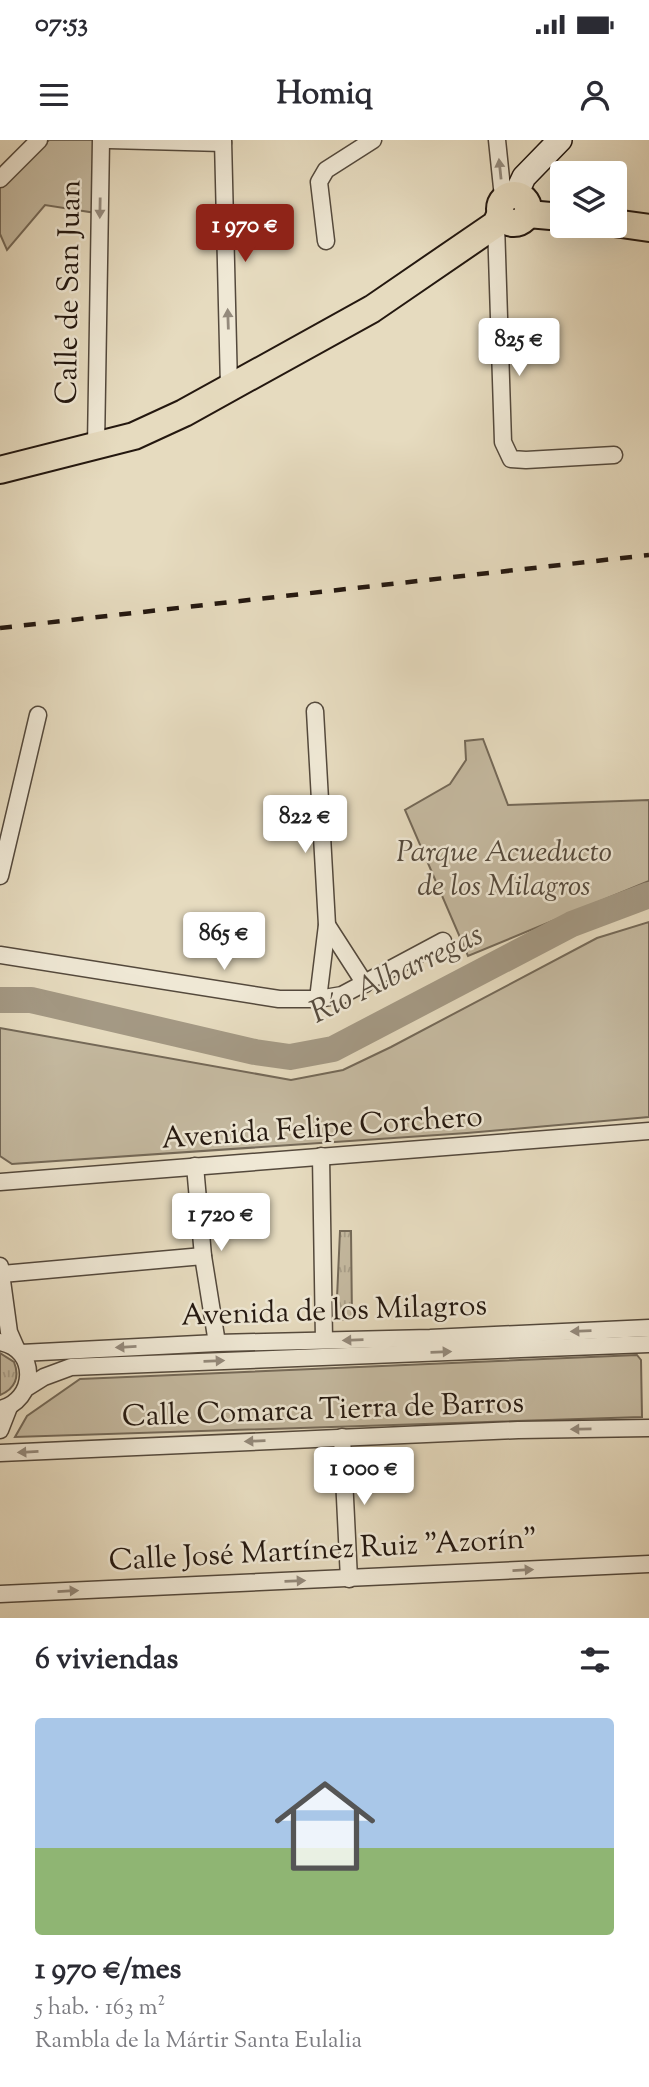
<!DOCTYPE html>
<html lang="es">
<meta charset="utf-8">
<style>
body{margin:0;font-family:"Sorts Mill Goudy",serif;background:#f2f2f3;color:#2b2b33;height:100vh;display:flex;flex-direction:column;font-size:26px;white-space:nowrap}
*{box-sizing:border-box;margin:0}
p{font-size:23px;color:#7c7c81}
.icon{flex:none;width:38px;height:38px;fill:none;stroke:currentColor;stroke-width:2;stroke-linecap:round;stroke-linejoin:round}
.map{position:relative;height:1478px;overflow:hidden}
.panel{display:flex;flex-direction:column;background:#fff;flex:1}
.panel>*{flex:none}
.fabs{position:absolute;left:550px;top:21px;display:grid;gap:14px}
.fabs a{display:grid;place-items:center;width:77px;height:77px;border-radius:7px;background:#fff;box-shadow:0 7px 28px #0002;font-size:35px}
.price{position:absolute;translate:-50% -60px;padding:0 16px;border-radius:7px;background:#fff;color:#222;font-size:23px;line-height:46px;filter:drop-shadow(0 2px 4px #0008)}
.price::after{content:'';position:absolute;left:50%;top:42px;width:21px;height:16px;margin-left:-10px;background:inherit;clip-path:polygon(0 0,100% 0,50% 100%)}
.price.selected{background:#8f2418;color:#fff}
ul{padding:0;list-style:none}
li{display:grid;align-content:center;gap:14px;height:371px;padding:0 35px}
li span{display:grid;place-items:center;height:217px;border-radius:7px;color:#555}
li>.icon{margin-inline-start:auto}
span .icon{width:126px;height:126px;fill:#fffc;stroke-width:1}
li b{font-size:30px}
h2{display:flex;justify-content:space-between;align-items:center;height:84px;padding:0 35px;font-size:30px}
.status{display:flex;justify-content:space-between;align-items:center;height:49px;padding:0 35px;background:#fff;direction:ltr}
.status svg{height:19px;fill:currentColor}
header{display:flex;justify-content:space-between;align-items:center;height:91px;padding:0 35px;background:#fff;font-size:32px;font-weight:700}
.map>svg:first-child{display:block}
</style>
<div class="status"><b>07:53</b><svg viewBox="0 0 49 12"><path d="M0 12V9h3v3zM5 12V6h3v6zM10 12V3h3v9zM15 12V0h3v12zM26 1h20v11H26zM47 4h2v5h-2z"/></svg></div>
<header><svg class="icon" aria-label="menu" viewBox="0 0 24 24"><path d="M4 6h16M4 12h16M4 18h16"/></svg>Homiq<svg class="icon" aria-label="person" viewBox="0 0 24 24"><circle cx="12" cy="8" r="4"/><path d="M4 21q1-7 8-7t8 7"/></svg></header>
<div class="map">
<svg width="649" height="1478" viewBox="0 0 649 1478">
<defs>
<pattern id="grass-tufts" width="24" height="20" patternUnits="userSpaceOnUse" patternTransform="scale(1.75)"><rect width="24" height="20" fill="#c5baa1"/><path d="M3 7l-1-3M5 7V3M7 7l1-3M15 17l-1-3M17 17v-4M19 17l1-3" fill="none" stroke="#a99f8a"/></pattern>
</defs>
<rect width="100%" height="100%" fill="#e6dbbf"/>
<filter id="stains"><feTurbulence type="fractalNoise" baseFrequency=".00286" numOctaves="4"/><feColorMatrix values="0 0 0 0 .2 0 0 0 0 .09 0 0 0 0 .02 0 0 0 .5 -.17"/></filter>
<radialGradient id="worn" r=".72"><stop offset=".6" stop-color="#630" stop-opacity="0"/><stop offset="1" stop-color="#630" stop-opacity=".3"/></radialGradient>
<!-- grass -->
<g fill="url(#grass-tufts)" stroke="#746958" stroke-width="2">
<path d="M 340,1091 L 351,1091 L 352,1179 L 336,1180 Z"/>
<path d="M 0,1213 L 14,1222 C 20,1237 15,1249 0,1255 Z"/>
</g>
<!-- park -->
<g fill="#c5baa1" stroke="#746958" stroke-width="2">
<path d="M 49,0 L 98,0 L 96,73 L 45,65 L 7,110 L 0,94 L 0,47 Z"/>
<path d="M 483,599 L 508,665 L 649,660 L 649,741 L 468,816 L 405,670 L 450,644 L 466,620 L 465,601 Z"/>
<path d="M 649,782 L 649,977 L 467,993 L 12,1024 L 0,1016 L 0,888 L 291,940 L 343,930 L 391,907 L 597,798 Z"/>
<path d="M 637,1215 L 641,1220 L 642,1277 L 15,1297 L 27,1276 L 80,1239 Z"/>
</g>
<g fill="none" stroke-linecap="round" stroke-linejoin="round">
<!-- river -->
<path stroke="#a49984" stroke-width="26" d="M 0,860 L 31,860 L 255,912 L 290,917 L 333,909 L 572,784 L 649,755"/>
<!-- street casing -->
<g stroke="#54493c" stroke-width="19">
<g id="street">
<path d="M 109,0 L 223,3"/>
<path d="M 223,0 L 229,247"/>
<path d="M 497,0 L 502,48 L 507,56"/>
<path d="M 0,39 L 39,0"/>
<path d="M 496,84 L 503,302 L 511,319 L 526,320 L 614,315"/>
<path d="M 326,101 L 319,42 L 326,30 L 373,0"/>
<path d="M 96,306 L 101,0"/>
<path d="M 315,571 L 327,785 L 318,859"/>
<path d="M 0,736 L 38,575"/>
<path d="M 327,785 L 365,844"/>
<path d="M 0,815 L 279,859 L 318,859 L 342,855 L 443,801"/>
<path d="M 321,1016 L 324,1200"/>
<path d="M 195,1026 L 203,1116 L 217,1203"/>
<path d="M 0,1042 L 649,991"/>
<path d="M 0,1126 L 9,1192 L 16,1208"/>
<path d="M 2,1134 L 203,1116"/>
<path d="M 0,1202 C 39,1209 36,1261 0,1269"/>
<path d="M 21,1213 L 217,1203 L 430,1198 L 649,1188"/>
<path d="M 28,1247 L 44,1237 L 71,1227 L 649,1204"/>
<path d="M 0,1290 L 9,1267"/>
<path d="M 342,1297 L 349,1439"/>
<path d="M 0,1313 L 518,1290 L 649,1288"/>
<path d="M 0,1454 L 649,1424"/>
</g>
</g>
<!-- secondary casing -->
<g stroke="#241810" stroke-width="26">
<path id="secondary" d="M 516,54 L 524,37 L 560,0"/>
</g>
<!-- primary casing -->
<g stroke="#241810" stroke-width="30">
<g id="primary">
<circle cx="514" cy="69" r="14"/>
<path d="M 528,74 L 562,77"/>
<path d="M 614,83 L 649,88"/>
<path d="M 0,330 L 134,296 L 184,273 L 372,169 L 496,84 L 500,75"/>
</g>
</g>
<!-- street -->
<use href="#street" stroke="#efe8d5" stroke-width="16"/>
<!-- secondary -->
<use href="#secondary" stroke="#efe8d5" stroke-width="23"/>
<!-- primary -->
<use href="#primary" stroke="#e6dbbf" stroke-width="26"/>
<!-- rail -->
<path stroke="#241810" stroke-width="4.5" stroke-dasharray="12 12" stroke-linecap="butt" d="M 0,488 L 649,415"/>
</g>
<!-- one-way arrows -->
<defs><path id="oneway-solid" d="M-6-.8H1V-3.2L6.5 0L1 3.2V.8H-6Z" transform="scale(1.75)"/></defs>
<g fill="#948a7c">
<use href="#oneway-solid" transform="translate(500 29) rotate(-96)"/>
<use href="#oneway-solid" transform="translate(100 68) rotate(91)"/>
<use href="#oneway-solid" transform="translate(228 179) rotate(-92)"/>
<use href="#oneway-solid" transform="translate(581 1191) rotate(178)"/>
<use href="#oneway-solid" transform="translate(353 1200) rotate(178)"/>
<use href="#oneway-solid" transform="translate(126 1207) rotate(177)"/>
<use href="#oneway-solid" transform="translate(441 1212) rotate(-2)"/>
<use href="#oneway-solid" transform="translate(214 1221) rotate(-2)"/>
<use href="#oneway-solid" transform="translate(581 1289) rotate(179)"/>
<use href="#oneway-solid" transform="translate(255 1301) rotate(178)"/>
<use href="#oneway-solid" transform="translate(28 1312) rotate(177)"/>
<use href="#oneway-solid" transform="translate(523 1430) rotate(-3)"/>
<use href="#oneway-solid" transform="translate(295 1441) rotate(-2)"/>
<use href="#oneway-solid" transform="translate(68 1451) rotate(-3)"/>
</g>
<g text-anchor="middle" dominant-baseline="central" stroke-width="5" stroke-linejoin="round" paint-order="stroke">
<!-- street labels -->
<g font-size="30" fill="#241810" stroke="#efe8d5">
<text transform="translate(70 152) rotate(-89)">Calle de San Juan</text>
<text transform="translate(322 989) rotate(-4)">Avenida Felipe Corchero</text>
<text transform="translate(334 1172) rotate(-2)">Avenida de los Milagros</text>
<text transform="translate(323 1271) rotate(-2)">Calle Comarca Tierra de Barros</text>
<text transform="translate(323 1411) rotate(-3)">Calle José Martínez Ruiz "Azorín"</text>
</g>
<!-- park labels -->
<g font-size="30" font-style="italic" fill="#54493c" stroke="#efe8d5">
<text x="504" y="713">Parque Acueducto<tspan x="504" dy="34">de los Milagros</tspan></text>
</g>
<!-- water labels -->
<g font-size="32" font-style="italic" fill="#574c3e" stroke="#efe8d5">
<text transform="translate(397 835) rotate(-26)">Río Albarregas</text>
</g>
</g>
<rect width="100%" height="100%" filter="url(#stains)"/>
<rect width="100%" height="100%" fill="url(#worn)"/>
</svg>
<div class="fabs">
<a><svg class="icon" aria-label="layers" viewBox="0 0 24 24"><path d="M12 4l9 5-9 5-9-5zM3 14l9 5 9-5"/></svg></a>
</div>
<b class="price selected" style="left:245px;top:124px">1 970 €</b>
<b class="price" style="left:519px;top:238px">825 €</b>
<b class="price" style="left:305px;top:715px">822 €</b>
<b class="price" style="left:224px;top:832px">865 €</b>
<b class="price" style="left:221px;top:1113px">1 720 €</b>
<b class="price" style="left:364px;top:1367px">1 000 €</b>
</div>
<section class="panel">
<h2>6 viviendas<svg class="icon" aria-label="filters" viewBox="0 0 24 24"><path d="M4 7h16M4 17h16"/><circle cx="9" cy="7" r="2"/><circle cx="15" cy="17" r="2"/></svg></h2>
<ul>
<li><span style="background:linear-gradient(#a9c7e8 60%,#8fb573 0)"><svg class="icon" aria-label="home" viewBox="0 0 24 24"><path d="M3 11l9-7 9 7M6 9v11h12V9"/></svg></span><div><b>1 970 €/mes</b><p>5 hab. · 163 m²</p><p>Rambla de la Mártir Santa Eulalia</p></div></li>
</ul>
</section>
